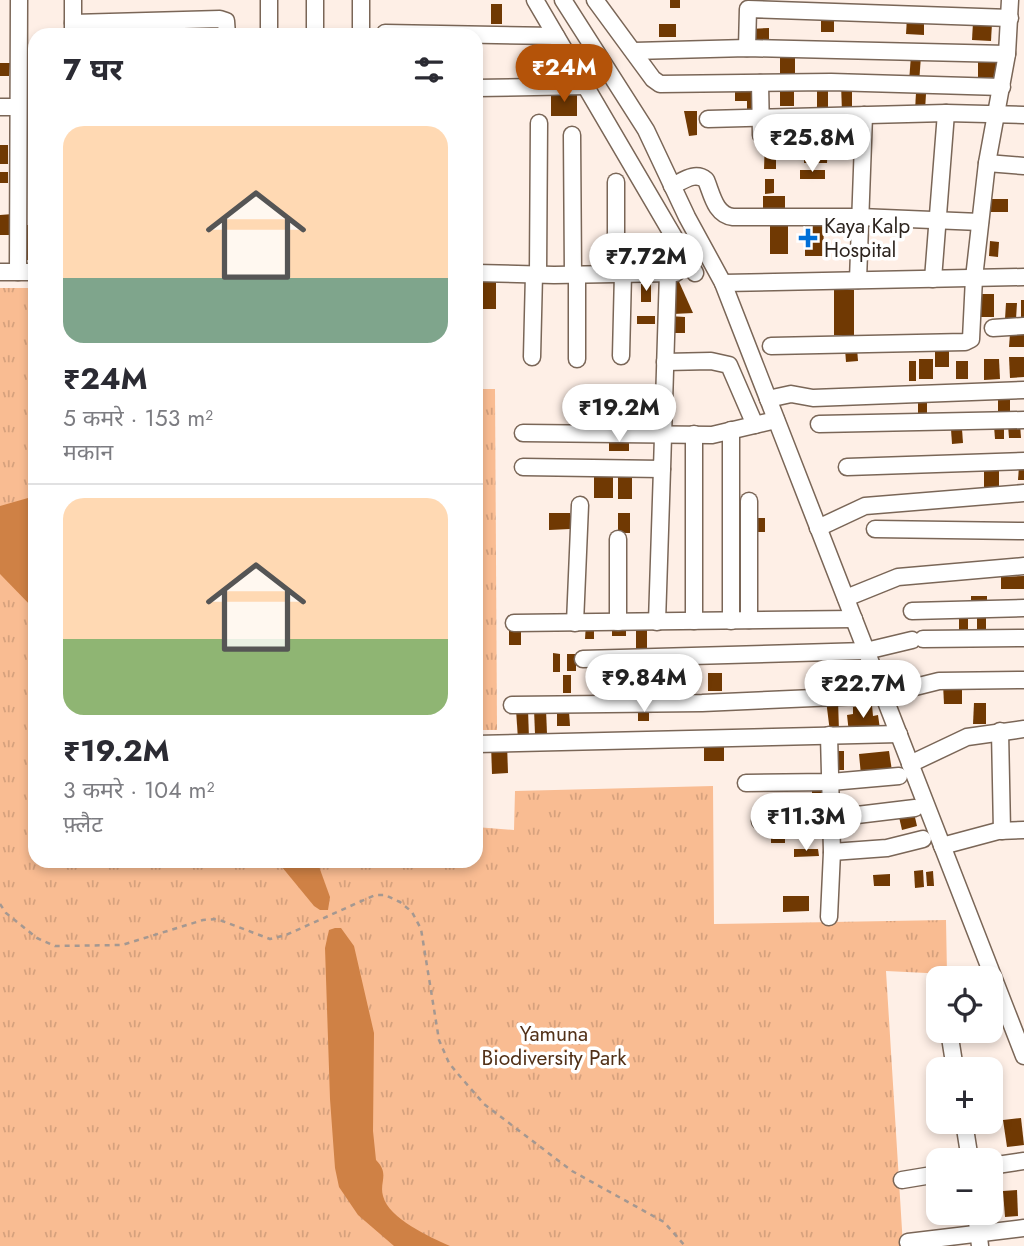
<!DOCTYPE html>
<html lang="hi">
<meta charset="utf-8">
<style>
body{margin:0;font-family:Jost,"Noto Sans Devanagari",sans-serif;background:#f2f2f3;color:#2b2b33;height:100vh;display:flex;flex-direction:column;font-size:26px;white-space:nowrap}
*{box-sizing:border-box;margin:0}
p{font-size:23px;color:#7c7c81}
.icon{flex:none;width:38px;height:38px;fill:none;stroke:currentColor;stroke-width:2;stroke-linecap:round;stroke-linejoin:round}
.map{position:relative;flex:1;overflow:hidden}
.sheet{position:absolute;left:28px;top:28px;width:455px;height:840px;display:flex;flex-direction:column;background:#fff;border-radius:21px;box-shadow:0 4px 10px #0003}
.sheet>*{flex:none}
.fabs{position:absolute;left:926px;top:966px;display:grid;gap:14px}
.fabs a{display:grid;place-items:center;width:77px;height:77px;border-radius:14px;background:#fff;box-shadow:0 4px 10px #0003;font-size:35px}
.price{position:absolute;translate:-50% -60px;padding:0 16px;border-radius:24px;background:#fff;color:#222;font-size:23px;line-height:46px;filter:drop-shadow(0 2px 4px #0008)}
.price::after{content:'';position:absolute;left:50%;top:42px;width:21px;height:16px;margin-left:-10px;background:inherit;clip-path:polygon(0 0,100% 0,50% 100%)}
.price.on{background:#b45309;color:#fff}
ul{padding:0;list-style:none}
li{display:grid;align-content:center;gap:14px;height:371px;padding:0 35px}
li+li{border-top:2px solid #e1e1e2}
li span{display:grid;place-items:center;height:217px;border-radius:21px;color:#555}
li>.icon{margin-inline-start:auto}
span .icon{width:126px;height:126px;fill:#fffc;stroke-width:1}
li b{font-size:30px}
h2{display:flex;justify-content:space-between;align-items:center;height:84px;padding:0 35px;font-size:30px}
.map>svg:first-child{display:block}
</style>
<div class="map">
<svg width="1024" height="1246" viewBox="0 0 1024 1246">
<defs>
<pattern id="park-tufts" width="24" height="20" patternUnits="userSpaceOnUse" patternTransform="scale(1.75)"><rect width="24" height="20" fill="#f9bc92"/><path d="M3 7l-1-3M5 7V3M7 7l1-3M15 17l-1-3M17 17v-4M19 17l1-3" fill="none" stroke="#d6a17d"/></pattern>
</defs>
<rect width="100%" height="100%" fill="#feefe6"/>
<!-- park -->
<g fill="url(#park-tufts)">
<path d="M 0,288 L 35,288 L 35,861 L 476,861 L 476,827 L 514,830 L 515,791 L 713,786 L 714,924 L 946,920 L 947,974 L 886,971 L 903,1246 L 0,1246 Z"/>
<path d="M 476,389 L 495,389 L 497,730 L 476,730 Z"/>
</g>
<!-- water -->
<g fill="#cf8145">
<path d="M 35,496 L 35,610 L 0,574 L 0,506 Z"/>
<path d="M 277,861 L 317,861 L 330,897 L 328,910 L 320,910 L 314,906 Z"/>
<path d="M 335,928 L 341,928 L 354,946 L 374,1033 L 373,1131 L 376,1160 C 390,1174 379,1182 383,1196 C 389,1219 430,1237 450,1246 L 394,1246 L 358,1215 L 339,1187 L 335,1168 L 330,1099 L 325,948 L 329,930 Z"/>
</g>
<!-- building -->
<g fill="#703903">
<rect x="670" y="0" width="10" height="8"/>
<rect x="491" y="4" width="11" height="20"/>
<rect x="821" y="16" width="13" height="16"/>
<path d="M 907,17 L 924,18 L 924,35 L 906,34 Z"/>
<path d="M 973,22 L 992,23 L 991,41 L 972,40 Z"/>
<rect x="659" y="24" width="17" height="13"/>
<path d="M 769,28 L 769,45 L 751,45 L 750,29 Z"/>
<rect x="780" y="52" width="15" height="28"/>
<rect x="476" y="55" width="4" height="21"/>
<path d="M 911,55 L 921,56 L 919,83 L 909,82 Z"/>
<path d="M 978,57 L 997,58 L 996,78 L 978,77 Z"/>
<path d="M 0,63 L 10,63 L 9,76 L 0,76 Z"/>
<path d="M 22,68 L 35,69 L 35,92 L 22,92 Z"/>
<path d="M 841,83 L 852,83 L 852,113 L 842,113 Z"/>
<path d="M 735,86 L 755,86 L 755,111 L 747,111 L 747,101 L 735,101 Z"/>
<rect x="817" y="86" width="11" height="29"/>
<rect x="780" y="90" width="14" height="16"/>
<rect x="551" y="91" width="26" height="25"/>
<path d="M 916,93 L 926,94 L 925,110 L 915,110 Z"/>
<path d="M 684,111 L 697,111 L 697,135 L 689,136 Z"/>
<path d="M 765,139 L 776,139 L 776,169 L 764,169 Z"/>
<path d="M 804,142 L 828,142 L 827,163 L 804,163 Z"/>
<rect x="0" y="145" width="8" height="19"/>
<rect x="800" y="170" width="25" height="9"/>
<rect x="0" y="172" width="8" height="11"/>
<path d="M 765,179 L 774,179 L 774,193 L 765,194 Z"/>
<rect x="763" y="196" width="22" height="15"/>
<rect x="984" y="199" width="24" height="13"/>
<path d="M 13,214 L 14,235 L 0,235 L 0,215 Z"/>
<rect x="770" y="224" width="18" height="30"/>
<rect x="25" y="225" width="10" height="35"/>
<path d="M 805,226 L 824,226 L 823,256 L 805,256 Z"/>
<path d="M 990,241 L 999,242 L 998,257 L 989,256 Z"/>
<path d="M 676,275 L 693,313 L 673,314 Z"/>
<path d="M 481,277 L 496,278 L 496,309 L 480,309 Z"/>
<rect x="641" y="284" width="10" height="18"/>
<rect x="834" y="290" width="20" height="45"/>
<path d="M 978,294 L 994,294 L 994,317 L 977,317 Z"/>
<rect x="1021" y="300" width="3" height="18"/>
<path d="M 1006,303 L 1017,303 L 1016,319 L 1005,319 Z"/>
<rect x="637" y="316" width="18" height="8"/>
<path d="M 669,316 L 685,317 L 685,333 L 669,333 Z"/>
<path d="M 1010,334 L 1024,334 L 1024,347 L 1009,347 Z"/>
<path d="M 857,348 L 858,361 L 846,362 L 845,349 Z"/>
<rect x="935" y="348" width="14" height="19"/>
<path d="M 1009,357 L 1024,357 L 1024,377 L 1010,378 Z"/>
<rect x="919" y="359" width="14" height="20"/>
<path d="M 984,359 L 999,359 L 1000,379 L 984,380 Z"/>
<rect x="909" y="361" width="7" height="20"/>
<rect x="956" y="361" width="12" height="18"/>
<rect x="998" y="393" width="12" height="26"/>
<rect x="918" y="396" width="9" height="25"/>
<path d="M 621,404 L 636,405 L 635,422 L 621,422 Z"/>
<path d="M 1020,424 L 1021,438 L 1009,438 L 1008,425 Z"/>
<path d="M 1004,425 L 1004,439 L 995,439 L 994,426 Z"/>
<path d="M 951,429 L 962,429 L 963,443 L 952,444 Z"/>
<rect x="609" y="437" width="20" height="14"/>
<path d="M 1019,466 L 1024,466 L 1024,480 L 1018,480 Z"/>
<rect x="594" y="469" width="19" height="29"/>
<rect x="618" y="470" width="14" height="29"/>
<rect x="984" y="470" width="15" height="17"/>
<path d="M 549,513 L 570,513 L 570,529 L 549,530 Z"/>
<rect x="618" y="513" width="12" height="20"/>
<rect x="753" y="518" width="12" height="14"/>
<path d="M 1024,576 L 1024,589 L 1001,589 L 1001,577 Z"/>
<rect x="971" y="596" width="16" height="11"/>
<rect x="977" y="615" width="9" height="17"/>
<rect x="959" y="616" width="9" height="17"/>
<rect x="612" y="623" width="14" height="13"/>
<path d="M 586,624 L 594,624 L 594,639 L 585,639 Z"/>
<rect x="636" y="625" width="11" height="26"/>
<rect x="509" y="631" width="12" height="14"/>
<path d="M 553,653 L 560,654 L 560,672 L 553,672 Z"/>
<rect x="567" y="654" width="9" height="17"/>
<rect x="642" y="661" width="9" height="20"/>
<rect x="708" y="673" width="14" height="18"/>
<rect x="563" y="675" width="8" height="18"/>
<path d="M 678,677 L 685,677 L 685,692 L 677,692 Z"/>
<path d="M 943,684 L 962,684 L 962,704 L 944,704 Z"/>
<path d="M 826,700 L 838,700 L 839,732 L 830,732 Z"/>
<path d="M 974,703 L 986,703 L 986,724 L 973,724 Z"/>
<path d="M 872,705 L 873,716 L 878,715 L 880,729 L 849,733 L 847,715 L 853,714 L 853,707 Z"/>
<rect x="638" y="707" width="11" height="14"/>
<path d="M 528,709 L 529,739 L 518,739 L 516,710 Z"/>
<path d="M 534,709 L 546,709 L 547,734 L 535,734 Z"/>
<path d="M 557,711 L 569,711 L 570,726 L 557,726 Z"/>
<path d="M 507,743 L 508,773 L 492,774 L 491,744 Z"/>
<rect x="704" y="744" width="20" height="17"/>
<rect x="835" y="751" width="9" height="19"/>
<path d="M 889,751 L 892,771 L 861,775 L 859,754 Z"/>
<rect x="812" y="790" width="13" height="12"/>
<rect x="781" y="794" width="6" height="15"/>
<path d="M 914,813 L 917,826 L 902,830 L 899,817 Z"/>
<rect x="835" y="819" width="15" height="15"/>
<rect x="792" y="825" width="11" height="14"/>
<rect x="771" y="828" width="14" height="15"/>
<path d="M 794,849 L 818,849 L 819,856 L 794,857 Z"/>
<path d="M 923,870 L 924,887 L 915,888 L 914,871 Z"/>
<path d="M 933,871 L 934,886 L 927,886 L 926,872 Z"/>
<path d="M 890,874 L 890,886 L 874,886 L 873,875 Z"/>
<path d="M 783,896 L 809,896 L 809,911 L 783,912 Z"/>
<path d="M 1021,1118 L 1024,1145 L 1007,1147 L 1003,1120 Z"/>
<path d="M 1017,1190 L 1018,1216 L 1005,1217 L 1003,1191 Z"/>
</g>
<g fill="none" stroke-linecap="round" stroke-linejoin="round">
<!-- minor casing -->
<g stroke="#7a6657" stroke-width="19">
<g id="minor">
<path d="M 315,0 L 315,35"/>
<path d="M 361,0 L 361,35"/>
<path d="M 535,0 L 695,273"/>
<path d="M 563,0 L 646,130 L 687,217 L 723,283 L 1024,1056"/>
<path d="M 595,0 L 653,79 L 660,84 L 831,82 L 1002,87"/>
<path d="M 73,23 L 220,19 L 226,21 L 227,35"/>
<path d="M 385,33 L 556,36"/>
<path d="M 73,35 L 73,0"/>
<path d="M 269,35 L 269,0"/>
<path d="M 747,48 L 748,9 L 1010,18"/>
<path d="M 634,51 L 747,48 L 1007,54"/>
<path d="M 760,83 L 761,135"/>
<path d="M 476,88 L 586,86"/>
<path d="M 0,107 L 18,107"/>
<path d="M 708,119 L 946,113 L 1024,115"/>
<path d="M 572,135 L 573,275"/>
<path d="M 987,163 L 1024,166"/>
<path d="M 672,186 C 683,181 695,171 706,180 C 712,194 715,215 733,217 L 860,217 L 980,222"/>
<path d="M 0,272 L 35,272"/>
<path d="M 18,272 L 19,0"/>
<path d="M 476,273 L 554,275 L 676,273"/>
<path d="M 538,274 L 539,123"/>
<path d="M 577,274 L 577,359"/>
<path d="M 616,274 L 616,182"/>
<path d="M 933,279 L 946,113"/>
<path d="M 858,280 L 864,115"/>
<path d="M 723,283 L 1024,277"/>
<path d="M 993,328 L 1024,326"/>
<path d="M 771,346 L 965,342 L 971,339 L 974,278 L 987,163 L 1007,54 L 1010,0"/>
<path d="M 621,356 L 623,273"/>
<path d="M 532,357 L 534,274"/>
<path d="M 665,362 L 711,361 L 729,365 L 755,425"/>
<path d="M 768,399 L 791,394 L 813,398 L 1024,390"/>
<path d="M 819,424 L 1024,420"/>
<path d="M 731,430 L 731,621"/>
<path d="M 523,433 L 712,435 L 776,420"/>
<path d="M 523,467 L 662,469 L 668,272"/>
<path d="M 847,467 L 1024,461"/>
<path d="M 818,528 L 865,506 L 1024,493"/>
<path d="M 875,529 L 1024,531"/>
<path d="M 618,539 L 618,622"/>
<path d="M 846,598 L 898,577 L 1024,566"/>
<path d="M 912,611 L 1024,608"/>
<path d="M 749,620 L 749,501"/>
<path d="M 694,621 L 694,434"/>
<path d="M 657,622 L 662,469"/>
<path d="M 514,623 L 854,619"/>
<path d="M 575,623 L 580,505"/>
<path d="M 923,639 L 1024,638"/>
<path d="M 583,659 L 866,651 L 912,640"/>
<path d="M 512,705 L 702,703 L 883,695 L 939,681 L 1024,680"/>
<path d="M 1000,731 L 1002,831"/>
<path d="M 829,735 L 832,852 L 829,917"/>
<path d="M 476,744 L 899,734"/>
<path d="M 910,764 L 967,737 L 1024,729"/>
<path d="M 746,783 L 831,782 L 899,776"/>
<path d="M 760,821 L 832,818 L 915,808"/>
<path d="M 942,846 L 998,831 L 1024,830"/>
<path d="M 832,852 L 887,848 L 923,839"/>
<path d="M 938,979 L 938,980"/>
<path d="M 949,1031 L 955,1069"/>
<path d="M 964,1122 L 970,1160"/>
<path d="M 990,1166 L 1024,1161"/>
<path d="M 902,1180 L 938,1174"/>
<path d="M 976,1213 L 980,1246"/>
<path d="M 908,1242 L 1024,1228"/>
</g>
</g>
<!-- path -->
<path stroke="#a59891" stroke-width="2.5" stroke-dasharray="5 5" stroke-linecap="butt" d="M 0,904 L 6,913 L 37,938 L 55,946 L 122,945 L 203,920 L 217,919 L 270,939 L 286,935 L 375,895 L 385,895 L 400,902 L 412,912 L 421,929 L 439,1040 L 449,1063 L 458,1074 L 484,1104 L 572,1171 L 664,1222 L 685,1246"/>
<!-- minor -->
<use href="#minor" stroke="#fff" stroke-width="16"/>
</g>
<!-- markers -->
<path fill="#006fd7" stroke="#fff" stroke-width="2.5" d="M804.5 227.5h7v7h7v7h-7v7h-7v-7h-7v-7h7z"/>
<g text-anchor="middle" dominant-baseline="central" stroke-width="7" stroke-linejoin="round" paint-order="stroke">
<!-- poi labels -->
<g font-size="21" fill="#2d241e" stroke="#fff" text-anchor="start">
<text x="824" y="226">Kaya Kalp<tspan x="824" dy="24">Hospital</tspan></text>
</g>
<!-- park labels -->
<g font-size="21" fill="#513017" stroke="#fff">
<text x="554" y="1034">Yamuna<tspan x="554" dy="24">Biodiversity Park</tspan></text>
</g>
</g>
</svg>
<div class="fabs">
<a><svg class="icon" aria-label="locate" viewBox="0 0 24 24"><circle cx="12" cy="12" r="6"/><path d="M12 2v4M12 18v4M2 12h4M18 12h4"/></svg></a>
<a>+</a>
<a>−</a>
</div>
<b class="price on" style="left:564px;top:104px">₹24M</b>
<b class="price" style="left:812px;top:174px">₹25.8M</b>
<b class="price" style="left:646px;top:293px">₹7.72M</b>
<b class="price" style="left:619px;top:444px">₹19.2M</b>
<b class="price" style="left:644px;top:714px">₹9.84M</b>
<b class="price" style="left:863px;top:720px">₹22.7M</b>
<b class="price" style="left:806px;top:853px">₹11.3M</b>
<section class="sheet">
<h2>7 घर<svg class="icon" aria-label="filters" viewBox="0 0 24 24"><path d="M4 7h16M4 17h16"/><circle cx="9" cy="7" r="2"/><circle cx="15" cy="17" r="2"/></svg></h2>
<ul>
<li><span style="background:linear-gradient(#ffd9b3 70%,#7fa58c 0)"><svg class="icon" aria-label="home" viewBox="0 0 24 24"><path d="M3 11l9-7 9 7M6 9v11h12V9"/></svg></span><div><b>₹24M</b><p>5 कमरे · 153 m²</p><p>मकान</p></div></li>
<li><span style="background:linear-gradient(#ffd9b3 65%,#8fb573 0)"><svg class="icon" aria-label="home" viewBox="0 0 24 24"><path d="M3 11l9-7 9 7M6 9v11h12V9"/></svg></span><div><b>₹19.2M</b><p>3 कमरे · 104 m²</p><p>फ़्लैट</p></div></li>
</ul>
</section>
</div>
